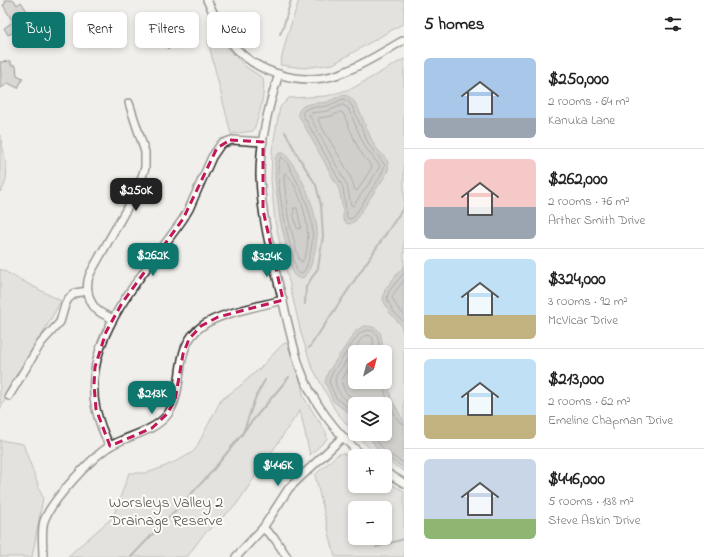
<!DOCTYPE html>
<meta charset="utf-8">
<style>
body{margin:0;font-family:"Indie Flower",sans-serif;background:#f6f6f6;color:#222;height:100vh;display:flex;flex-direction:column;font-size:15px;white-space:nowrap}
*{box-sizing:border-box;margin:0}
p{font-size:13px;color:#767676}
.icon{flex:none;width:22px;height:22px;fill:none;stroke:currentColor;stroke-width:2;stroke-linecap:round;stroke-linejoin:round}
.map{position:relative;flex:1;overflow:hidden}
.details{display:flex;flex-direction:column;background:#fff;width:300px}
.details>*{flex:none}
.hud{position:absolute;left:12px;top:12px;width:332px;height:36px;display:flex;gap:8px}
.needle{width:26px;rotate:36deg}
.fabs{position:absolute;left:348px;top:345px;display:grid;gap:8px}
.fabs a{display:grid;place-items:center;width:44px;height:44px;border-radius:6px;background:#fff;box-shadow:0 2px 6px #0003;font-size:20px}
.price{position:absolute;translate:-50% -34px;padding:0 9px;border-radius:8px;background:#0f766e;color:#fff;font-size:13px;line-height:26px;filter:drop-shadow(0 1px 2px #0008)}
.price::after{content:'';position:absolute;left:50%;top:24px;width:12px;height:9px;margin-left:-6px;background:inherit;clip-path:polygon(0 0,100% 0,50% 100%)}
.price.active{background:#222;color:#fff}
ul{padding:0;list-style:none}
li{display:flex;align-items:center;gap:12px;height:100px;padding:0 20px}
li+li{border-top:1px solid #e0e0e0}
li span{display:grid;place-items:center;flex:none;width:112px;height:80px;border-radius:6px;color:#555}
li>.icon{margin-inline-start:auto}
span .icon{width:48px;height:48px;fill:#fffc;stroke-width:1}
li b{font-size:17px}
h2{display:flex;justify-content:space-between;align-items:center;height:48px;padding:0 20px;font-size:17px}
.chip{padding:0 14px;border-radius:6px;background:#fff;box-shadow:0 2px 6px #0003;font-size:14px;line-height:36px}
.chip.active{background:#0f766e;color:#fff}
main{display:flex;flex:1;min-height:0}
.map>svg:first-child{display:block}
</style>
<main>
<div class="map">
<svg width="404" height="557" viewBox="0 0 404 557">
<rect width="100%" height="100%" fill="#f0efeb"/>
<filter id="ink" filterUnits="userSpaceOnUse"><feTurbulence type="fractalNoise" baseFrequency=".025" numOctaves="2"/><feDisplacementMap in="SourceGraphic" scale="8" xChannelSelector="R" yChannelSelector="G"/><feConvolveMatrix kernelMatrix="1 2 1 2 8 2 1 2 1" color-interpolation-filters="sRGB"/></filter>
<g filter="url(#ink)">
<!-- green -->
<g fill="#d3d2cf" stroke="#7f7e7d" fill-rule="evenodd">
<path d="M 299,0 L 404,0 L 404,23 L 333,64 L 304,68 L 280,65 L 287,36 Z"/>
<path d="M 218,36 L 233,54 L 246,67 L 263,78 C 266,91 259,119 253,131 L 231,134 L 208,41 Z"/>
<path d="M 404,59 L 404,471 L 385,460 L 385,456 L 378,456 L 355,434 L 385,434 L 385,404 L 355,404 L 355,434 L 335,410 L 311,365 L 301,333 L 275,222 L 271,180 L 272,150 L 280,107 L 289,98 L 327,96 L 353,88 ZM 355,352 L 385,352 L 385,382 L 355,382 Z"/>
<path d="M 0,135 C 3,152 13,178 0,192 Z"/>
<path d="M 0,269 L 61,301 L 0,409 Z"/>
<path d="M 287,343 L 301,383 L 304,398 L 326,432 L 327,439 L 325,441 L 310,455 L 300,410 L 236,505 L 203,535 L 187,557 L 67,557 L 113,517 L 129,473 C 134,473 140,473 145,473 C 156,471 188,457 195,450 L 221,400 L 240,386 L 260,368 L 283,344 Z"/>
<path d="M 0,440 L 23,444 L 43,498 L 32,557 L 0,557 Z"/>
<path d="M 342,453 L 355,459 L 355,486 L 385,486 L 385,481 L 404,491 L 404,557 L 335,557 L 315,475 L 337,455 ZM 355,508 L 385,508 L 385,538 L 355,538 Z"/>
</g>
<!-- water -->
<g fill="#aaa9a7" stroke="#777775">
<path d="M 342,95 C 345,95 348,96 351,98 C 360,105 368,137 377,149 C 382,155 391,161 388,170 C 386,176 381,182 377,188 C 370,199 362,210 355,221 L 350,224 L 346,223 L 343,220 L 343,210 L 339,189 L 298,114 C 301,101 317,104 327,102 C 332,100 337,97 342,95 Z"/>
<path d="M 279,153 L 284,153 C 297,167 310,194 314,213 C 316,220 318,230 317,237 C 316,247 309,292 293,274 L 280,219 L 275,179 L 275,158 Z"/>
<path d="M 404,266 L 404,339 L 401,325 L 390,313 L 383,300 L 385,289 Z"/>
<path d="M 363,326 C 384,326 381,336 383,352 L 355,352 L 355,382 L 385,382 L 385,369 L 391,398 L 404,422 L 404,468 C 389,460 375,451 369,434 L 385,434 L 385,404 L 355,404 L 355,418 L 333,401 L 325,382 L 328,372 L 356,331 Z"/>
</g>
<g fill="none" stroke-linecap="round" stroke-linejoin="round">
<!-- shore -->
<g stroke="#5e5d5d" stroke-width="1">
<path d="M 343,99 L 348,101 L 352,106 L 369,145 L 385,165 L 380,177 L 353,218 L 349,219 L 347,218 L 343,187 L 302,113 C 307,105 319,108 327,106 C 333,104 338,101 343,99 Z"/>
<path d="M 343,105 L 348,108 L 365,147 L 380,166 L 375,175 L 353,206 L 351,205 L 347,185 L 309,115 L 311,113 L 328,111 Z"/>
<path d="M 341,112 L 343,113 L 359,150 L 372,167 L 357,191 L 355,190 C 350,169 328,140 318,120 L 319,118 L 331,116 Z"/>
<path d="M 281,157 L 286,161 C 303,192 320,221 309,258 C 307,264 306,271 301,274 L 297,272 C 292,254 270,169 281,157 Z"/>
<path d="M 286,173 C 302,189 316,242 302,262 L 299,260 L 288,217 L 284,179 L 284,174 Z"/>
<path d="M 294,208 L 297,208 L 301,227 L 300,229 L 297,228 L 294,216 Z"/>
<path d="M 404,273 L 389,291 L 387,299 L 393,311 L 404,322"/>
<path d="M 404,280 L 394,293 L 392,298 L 398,308 L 404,315"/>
<path d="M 355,359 L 341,381 L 345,392 L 361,404"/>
<path d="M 383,382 L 387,400 L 399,422 L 404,424"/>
<path d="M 355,407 C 345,400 332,389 336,376 L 362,338 C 366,334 370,335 373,338 L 374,352"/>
<path d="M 355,413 L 336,398 L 329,382 L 332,373 L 359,334 C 365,329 376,328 378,338 C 379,342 379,348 379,352"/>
<path d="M 373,434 C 380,448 390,456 404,463"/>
</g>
<!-- stream -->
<g stroke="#777775" stroke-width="2">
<path d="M 233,32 L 242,38 L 259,38"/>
<path d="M 280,34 L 283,28 L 291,0"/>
<path d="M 285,132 L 298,156 L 316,185 L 321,205 L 323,236 L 318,268 L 306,287 L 305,304"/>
<path d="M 309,348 L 404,207"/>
<path d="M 243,432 L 289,377"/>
<path d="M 376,547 L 404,539"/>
<path d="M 131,557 L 209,475 L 243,433 L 256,396 L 265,380"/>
</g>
</g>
<!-- building -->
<g fill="#bdbcb8" stroke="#2b2b2b">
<path d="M 4,0 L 14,0 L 17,5 L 21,2 L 31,17 L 20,24 L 22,28 L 8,35 L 4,28 L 13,22 L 3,5 L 6,3 Z"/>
<path d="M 162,24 L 173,43 L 173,45 L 168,49 L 157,30 L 158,29 L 156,27 Z"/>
<path d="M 11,61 L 11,65 L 15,65 L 16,66 L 17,75 L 23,78 L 18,88 L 8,83 L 0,89 L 0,78 L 1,77 L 0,62 Z"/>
</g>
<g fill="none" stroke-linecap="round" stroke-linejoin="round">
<!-- street casing -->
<g stroke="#2b2b2b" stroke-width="10">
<g id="street">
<path d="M 207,0 C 214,14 220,28 229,40 C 253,73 301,87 339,74 C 362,66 383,52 404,40"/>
<path d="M 279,74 C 268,107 260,141 260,175 C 261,213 270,249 279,286 C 286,313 291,341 300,368 C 312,402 336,433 363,456"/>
<path d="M 113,319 C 109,317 105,315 101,313 C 88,305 84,285 91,272 L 131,201 L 139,185 L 145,168 L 145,152 L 129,103"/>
<path d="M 9,396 L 41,343 L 60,322 L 65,305 L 68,299 L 75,293 L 88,291"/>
<path d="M 110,446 C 104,435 99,422 96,409 C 80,338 146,273 183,219 L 189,209 L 212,157 L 221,144 L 232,140 L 263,142"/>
<path d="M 385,472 L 404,483"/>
<path d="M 263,528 L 275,539 L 287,557"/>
<path d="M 43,557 C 43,545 41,532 44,521 C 51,501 92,457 110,446 C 129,435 154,432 168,414 C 187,386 171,348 202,326 C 219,313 261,306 283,300"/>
<path d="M 236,557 L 263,528 L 289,488 L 343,437"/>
</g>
</g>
<!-- street -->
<use href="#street" stroke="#fdfcf7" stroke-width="7"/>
</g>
</g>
<!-- marked area -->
<path d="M0 0H404V557H0ZM 230,140 L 263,142 L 263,210 L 283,300 L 218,317 L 201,326 L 189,339 L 183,354 L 175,400 L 167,414 L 152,428 L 110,446 L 96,409 L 94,385 L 95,367 L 106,332 L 122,303 L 183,219 L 217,148 Z" fill="#f0efeb" fill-opacity=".55" fill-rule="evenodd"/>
<path fill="none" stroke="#c2185b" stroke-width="3" stroke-dasharray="8 5" stroke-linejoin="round" d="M 230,140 L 263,142 L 263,210 L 283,300 L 218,317 L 201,326 L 189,339 L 183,354 L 175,400 L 167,414 L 152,428 L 110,446 L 96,409 L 94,385 L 95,367 L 106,332 L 122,303 L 183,219 L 217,148 Z"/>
<g text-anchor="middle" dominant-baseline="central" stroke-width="4" stroke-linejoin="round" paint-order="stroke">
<!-- park labels -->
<g font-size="16" fill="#555554" stroke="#fdfcf7">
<text x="166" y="503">Worsleys Valley 2<tspan x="166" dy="18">Drainage Reserve</tspan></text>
</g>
</g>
</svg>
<div class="fabs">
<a><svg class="needle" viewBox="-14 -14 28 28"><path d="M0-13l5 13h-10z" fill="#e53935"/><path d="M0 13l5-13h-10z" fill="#767676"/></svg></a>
<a><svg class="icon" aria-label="layers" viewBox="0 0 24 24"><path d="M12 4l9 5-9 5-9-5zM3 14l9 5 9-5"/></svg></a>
<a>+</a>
<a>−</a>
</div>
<b class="price active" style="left:136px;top:212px">$250K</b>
<b class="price" style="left:153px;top:277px">$262K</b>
<b class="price" style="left:267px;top:278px">$324K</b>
<b class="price" style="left:152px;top:415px">$213K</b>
<b class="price" style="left:278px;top:487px">$446K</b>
<div class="hud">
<a class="chip active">Buy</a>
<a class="chip">Rent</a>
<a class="chip">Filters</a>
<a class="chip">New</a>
</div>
</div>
<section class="details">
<h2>5 homes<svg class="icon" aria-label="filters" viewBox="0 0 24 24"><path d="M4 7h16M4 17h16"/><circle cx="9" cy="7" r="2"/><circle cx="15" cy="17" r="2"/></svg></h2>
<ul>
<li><span style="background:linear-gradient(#a9c7e8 75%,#9aa5b1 0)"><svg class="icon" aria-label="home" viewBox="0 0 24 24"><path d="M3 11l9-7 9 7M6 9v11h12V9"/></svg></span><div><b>$250,000</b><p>2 rooms · 64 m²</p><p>Kanuka Lane</p></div></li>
<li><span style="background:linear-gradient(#f6c9c9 60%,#9aa5b1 0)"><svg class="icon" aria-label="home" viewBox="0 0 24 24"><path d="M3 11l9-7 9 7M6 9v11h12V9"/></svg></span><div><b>$262,000</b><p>2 rooms · 76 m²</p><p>Arther Smith Drive</p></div></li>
<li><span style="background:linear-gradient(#bfe0f5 70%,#c2b280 0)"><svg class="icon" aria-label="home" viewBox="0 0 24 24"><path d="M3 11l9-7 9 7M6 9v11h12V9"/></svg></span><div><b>$324,000</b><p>3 rooms · 92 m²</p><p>McVicar Drive</p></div></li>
<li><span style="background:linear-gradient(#bfe0f5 70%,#c2b280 0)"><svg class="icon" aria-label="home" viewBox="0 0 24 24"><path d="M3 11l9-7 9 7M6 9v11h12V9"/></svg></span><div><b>$213,000</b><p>2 rooms · 62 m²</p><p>Emeline Chapman Drive</p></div></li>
<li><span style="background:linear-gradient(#c9d6e8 75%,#8fb573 0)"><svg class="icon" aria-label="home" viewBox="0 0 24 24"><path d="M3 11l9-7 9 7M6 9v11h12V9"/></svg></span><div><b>$446,000</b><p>5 rooms · 138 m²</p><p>Steve Askin Drive</p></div></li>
</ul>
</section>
</main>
